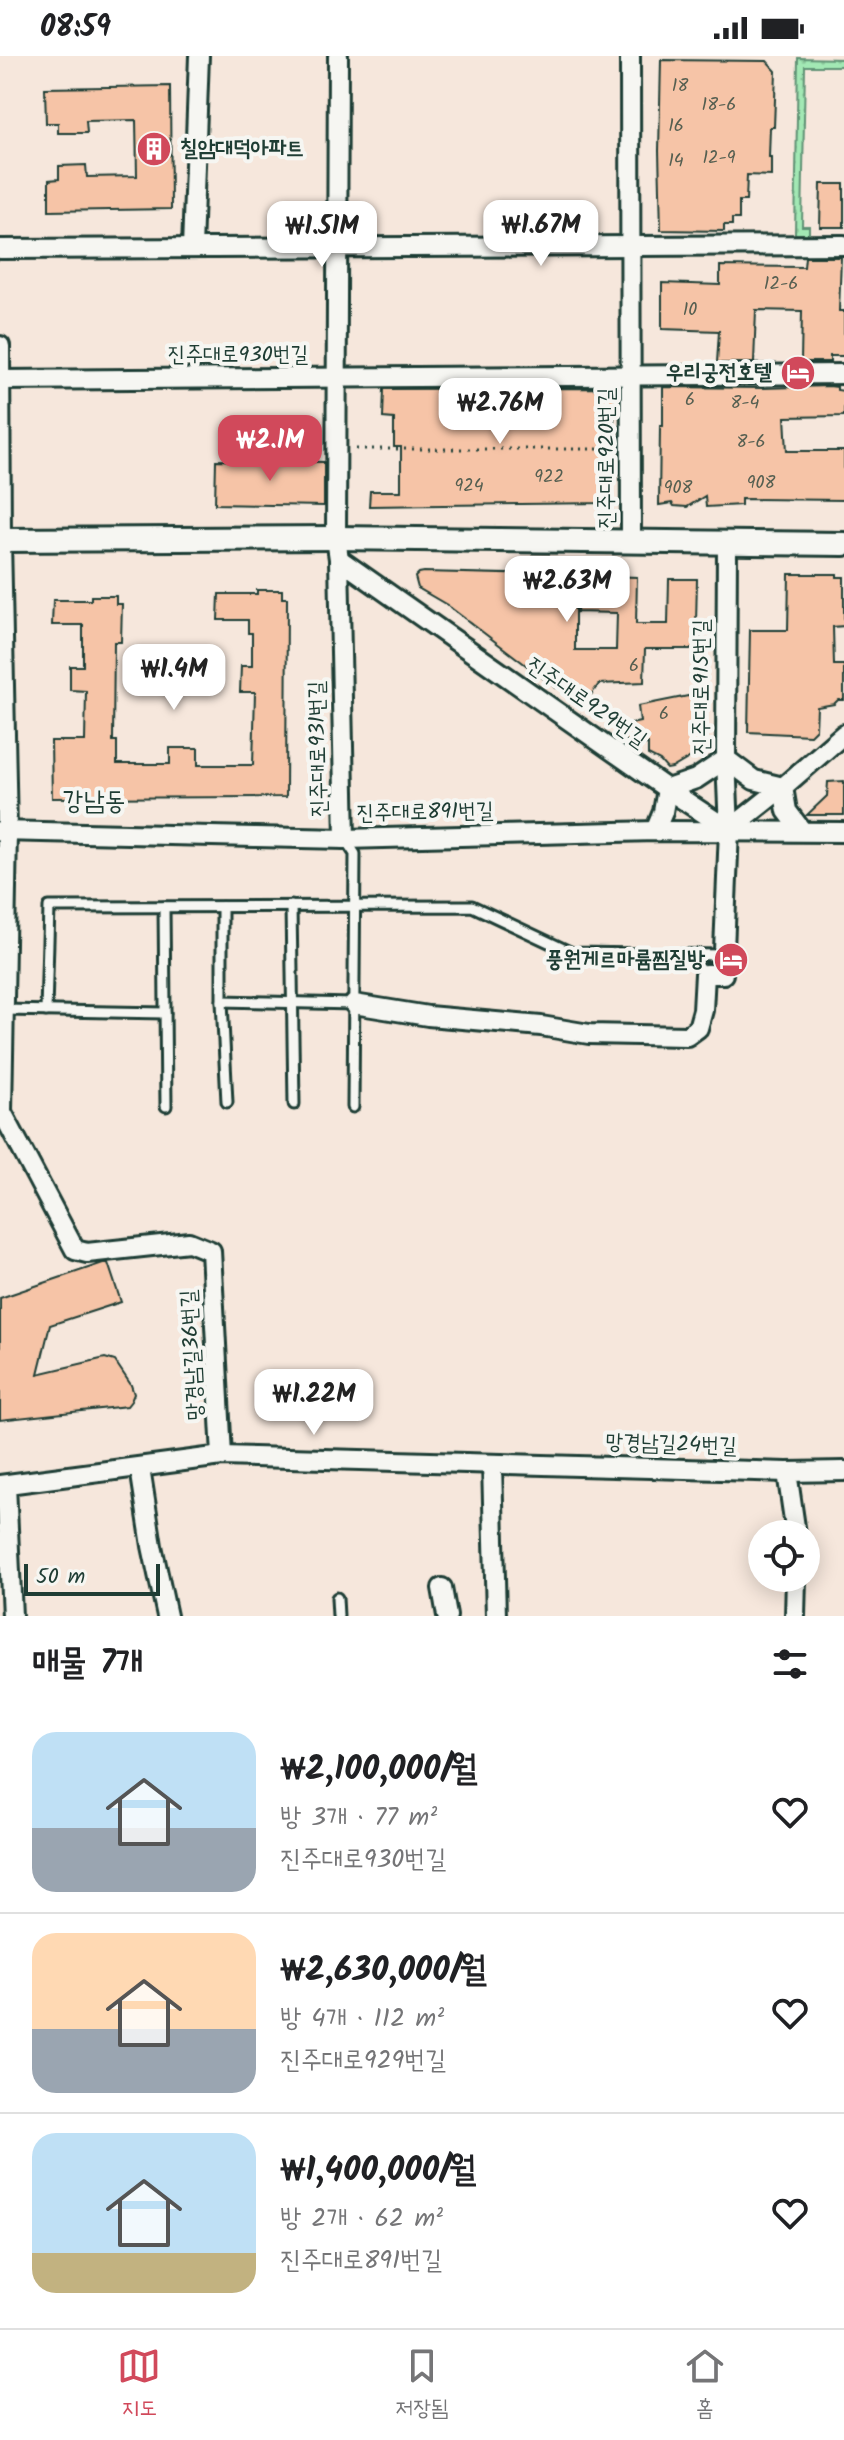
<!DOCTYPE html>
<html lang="ko">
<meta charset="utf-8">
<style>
body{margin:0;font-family:Kalam,"Poor Story",sans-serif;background:#f2f2f2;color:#202124;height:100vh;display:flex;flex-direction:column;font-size:30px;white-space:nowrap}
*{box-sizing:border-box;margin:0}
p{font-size:26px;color:#757577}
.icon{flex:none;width:44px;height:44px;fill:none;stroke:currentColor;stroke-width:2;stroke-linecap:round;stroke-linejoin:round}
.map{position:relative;height:1560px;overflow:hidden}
.sheet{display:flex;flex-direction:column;background:#fff;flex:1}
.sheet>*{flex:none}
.buttons{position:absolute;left:748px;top:1464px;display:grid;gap:16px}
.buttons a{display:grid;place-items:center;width:72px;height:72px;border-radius:50%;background:#fff;box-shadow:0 4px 20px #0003;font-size:40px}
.scale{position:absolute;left:24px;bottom:20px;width:136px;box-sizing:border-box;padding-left:8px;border:4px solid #1f3d34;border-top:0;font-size:22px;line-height:28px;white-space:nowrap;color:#1f3d34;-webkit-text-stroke:6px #f6f6f2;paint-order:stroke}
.price{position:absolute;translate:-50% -68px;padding:0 18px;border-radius:16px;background:#fff;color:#222;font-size:26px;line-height:52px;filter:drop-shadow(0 2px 4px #0008)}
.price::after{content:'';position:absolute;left:50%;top:48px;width:24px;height:18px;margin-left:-12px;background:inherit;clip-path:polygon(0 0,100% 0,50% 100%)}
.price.active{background:#d1495b;color:#fff}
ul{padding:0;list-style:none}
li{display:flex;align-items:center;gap:24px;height:200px;padding:0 32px}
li+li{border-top:2px solid #e0e0e0}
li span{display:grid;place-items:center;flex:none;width:224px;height:160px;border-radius:24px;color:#555}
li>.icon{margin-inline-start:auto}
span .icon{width:96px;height:96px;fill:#fffc;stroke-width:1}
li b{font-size:34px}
h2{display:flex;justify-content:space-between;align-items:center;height:96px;padding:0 32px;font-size:34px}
.status{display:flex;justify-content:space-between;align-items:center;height:56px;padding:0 40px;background:#fff;direction:ltr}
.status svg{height:22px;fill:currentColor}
.dock{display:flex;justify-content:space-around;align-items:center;height:112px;border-top:2px solid #e0e0e0;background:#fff;font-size:22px;color:#757577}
.dock a{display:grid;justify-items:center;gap:4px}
.dock .active{color:#d1495b}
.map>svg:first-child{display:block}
</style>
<div class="status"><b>08:59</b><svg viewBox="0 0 49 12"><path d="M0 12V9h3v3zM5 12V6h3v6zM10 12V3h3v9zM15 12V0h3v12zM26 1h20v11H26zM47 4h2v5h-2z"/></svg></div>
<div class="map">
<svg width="844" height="1560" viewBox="0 0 844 1560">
<defs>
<pattern id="grass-dots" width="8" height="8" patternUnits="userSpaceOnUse" patternTransform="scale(2)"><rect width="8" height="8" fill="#a2e8b4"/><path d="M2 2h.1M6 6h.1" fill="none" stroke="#8bc89b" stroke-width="1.8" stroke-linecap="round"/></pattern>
</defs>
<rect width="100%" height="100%" fill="#f6e7dc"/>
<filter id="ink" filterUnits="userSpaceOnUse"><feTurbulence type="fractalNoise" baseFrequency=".0125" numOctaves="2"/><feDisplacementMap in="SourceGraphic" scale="16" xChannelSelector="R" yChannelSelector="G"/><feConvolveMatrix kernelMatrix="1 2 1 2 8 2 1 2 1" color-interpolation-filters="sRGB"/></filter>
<g filter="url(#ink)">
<!-- grass -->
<path fill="url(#grass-dots)" stroke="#609274" stroke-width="2" d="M 798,2 L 844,3 L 844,10 L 805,10 L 802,170 L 809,170 L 809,178 L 795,178 Z"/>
<!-- building -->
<g fill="#f6c4a7" stroke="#1f3d34" stroke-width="2">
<path d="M 661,4 L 767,5 L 776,15 L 774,71 L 770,71 L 769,101 L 771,101 L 771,120 L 747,119 L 746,145 L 739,145 L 739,163 L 732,163 L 732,169 L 724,169 L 724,175 L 661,174 L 659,95 Z"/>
<path d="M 170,30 L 171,153 L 49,155 L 49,124 L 59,123 L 59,110 L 86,109 L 87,121 L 137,120 L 136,64 L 86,65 L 87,77 L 58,77 L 58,67 L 46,67 L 45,32 Z"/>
<path d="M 821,128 L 844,128 L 844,171 L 820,171 Z"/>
<path d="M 805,201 L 841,201 L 839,255 L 844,255 L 844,300 L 830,300 L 830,306 L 801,306 L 802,255 L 756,254 L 754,307 L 717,307 L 719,275 L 662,273 L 662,227 L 720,229 L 720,210 L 804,211 Z"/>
<path d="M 829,330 L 837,331 L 837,334 L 844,335 L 844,360 L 785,361 L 787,395 L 844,395 L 844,444 L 741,443 L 741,449 L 706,451 L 705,440 L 687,451 L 674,450 L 672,447 L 659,449 L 660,370 L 663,370 L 663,331 L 763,332 Z"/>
<path d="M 616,332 L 613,383 L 605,383 L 605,447 L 369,450 L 370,435 L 401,435 L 401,391 L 394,391 L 394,363 L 383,362 L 384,333 Z"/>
<path d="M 216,404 L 324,406 L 324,450 L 215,448 Z"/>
<path d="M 424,516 L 544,519 L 543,543 L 575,544 L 575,594 L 616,594 L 617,557 L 577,556 L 579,519 L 637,521 L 636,568 L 668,568 L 669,523 L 697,523 L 696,568 L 700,568 L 700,593 L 645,593 L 644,626 L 599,628 L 585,647 L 559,629 L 556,632 L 447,549 L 418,532 L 415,521 L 419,517 Z"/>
<path d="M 789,518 L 837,518 L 837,521 L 844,521 L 844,570 L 833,571 L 834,609 L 844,609 L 844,644 L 838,644 L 834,648 L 817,651 L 816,673 L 810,679 L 748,676 L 750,574 L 788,574 Z"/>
<path d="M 257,534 L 282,534 L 282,542 L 287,542 L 286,741 L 52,742 L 51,685 L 85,685 L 86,635 L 70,634 L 70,610 L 83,610 L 83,569 L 52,569 L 53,544 L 91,544 L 91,540 L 116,540 L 116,548 L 122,548 L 121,586 L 114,586 L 113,685 L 117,685 L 117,708 L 170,708 L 170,692 L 198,692 L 198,709 L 253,709 L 255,636 L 240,636 L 241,610 L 252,610 L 252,577 L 248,577 L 248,564 L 218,564 L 219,538 L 257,538 Z"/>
<path d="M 688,640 L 702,641 L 701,695 L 672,712 L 667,713 L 660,705 L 648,699 L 648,688 L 634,689 L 621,681 L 631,668 L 640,666 L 638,650 Z"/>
<path d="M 844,725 L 844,759 L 807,759 L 827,740 L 828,726 Z"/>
<path d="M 103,1207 L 108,1207 L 121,1246 L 50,1269 L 38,1318 L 105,1302 L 115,1305 L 131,1329 L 134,1338 L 131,1345 L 127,1350 L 0,1364 L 0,1242 Z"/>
</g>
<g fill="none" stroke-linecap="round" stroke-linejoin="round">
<!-- service casing -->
<g stroke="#1f3d34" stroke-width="15">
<g id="service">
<path d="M 345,783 L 355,798 L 353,1051"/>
<path d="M 291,850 L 294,1048"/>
<path d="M 164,851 L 166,1050"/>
<path d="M 222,851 L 222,945 L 227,1046"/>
<path d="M 222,945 L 354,948"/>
<path d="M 4,954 L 165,957"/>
<path d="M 46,955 L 49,851 L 472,850 L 572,897 L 724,899"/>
<path d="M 337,1542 L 338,1560"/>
</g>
</g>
<!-- minor casing -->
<g stroke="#1f3d34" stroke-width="24">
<g id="minor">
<path d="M 338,0 L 336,482 L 339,503 L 345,783"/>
<path d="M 630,0 L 631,485"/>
<path d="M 192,192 L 199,0"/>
<path d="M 0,193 L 844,189"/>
<path d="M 0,290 L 1,484 L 7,775 L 2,1056 L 75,1194 L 87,1197 L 189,1186 L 211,1195 L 222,1400"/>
<path d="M 0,324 L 844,318"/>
<path d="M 339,503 L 667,733 L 729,774"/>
<path d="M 729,774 L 783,731 L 844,678"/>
<path d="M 0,775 L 345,783 L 655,775 L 844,776"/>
<path d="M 655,775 L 663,756 L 667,733 L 696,723 L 726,703 L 754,724 L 783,731 L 787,755 L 802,775"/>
<path d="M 354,948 L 428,960 L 541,970 L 589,978 L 687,980 L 698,972 L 703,954 L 705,918 L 723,918 L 729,774 L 726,703 L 727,488"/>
<path d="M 492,1408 L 496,1560"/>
<path d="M 140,1412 L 152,1490 L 167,1560"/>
<path d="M 787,1416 L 796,1478"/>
<path d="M 0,1429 L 222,1400 L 787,1416 L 844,1415"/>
<path d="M 6,1429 L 12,1560"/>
<path d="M 442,1532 L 447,1560"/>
<path d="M 795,1560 L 796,1522"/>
</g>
</g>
<!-- tertiary casing -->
<g stroke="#1f3d34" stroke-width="28">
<path id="tertiary" d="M 0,484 L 336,482 L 844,488"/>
</g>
<!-- path -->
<path stroke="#1f3d34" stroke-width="3" stroke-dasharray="2 6" stroke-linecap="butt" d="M 356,393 L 612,393"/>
<!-- service -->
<use href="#service" stroke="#f6f6f2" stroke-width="9"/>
<!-- minor -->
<use href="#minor" stroke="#f6f6f2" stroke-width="18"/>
<!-- tertiary -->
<use href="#tertiary" stroke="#f6f6f2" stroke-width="22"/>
</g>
</g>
<!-- icons -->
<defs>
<g id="building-disc" transform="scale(1.8)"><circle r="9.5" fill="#d1495b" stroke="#f6f6f2"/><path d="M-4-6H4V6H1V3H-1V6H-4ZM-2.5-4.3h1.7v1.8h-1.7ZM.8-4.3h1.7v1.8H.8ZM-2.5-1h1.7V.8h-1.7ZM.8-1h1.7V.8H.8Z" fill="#fff"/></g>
<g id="hotel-disc" transform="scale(1.8)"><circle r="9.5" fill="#d1495b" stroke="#f6f6f2"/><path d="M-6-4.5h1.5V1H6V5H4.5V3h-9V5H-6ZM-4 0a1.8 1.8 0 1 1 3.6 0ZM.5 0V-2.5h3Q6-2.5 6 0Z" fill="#fff"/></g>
</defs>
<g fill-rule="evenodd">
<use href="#building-disc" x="154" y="93"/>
<use href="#hotel-disc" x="798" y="317"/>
<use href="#hotel-disc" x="731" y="904"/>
</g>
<g text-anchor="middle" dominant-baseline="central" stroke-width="8" stroke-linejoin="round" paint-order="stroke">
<!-- number labels -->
<g font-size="18" fill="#555f51">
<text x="680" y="30">18</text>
<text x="719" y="49">18-6</text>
<text x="676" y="70">16</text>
<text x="719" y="102">12-9</text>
<text x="676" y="105">14</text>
<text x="781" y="228">12-6</text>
<text x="690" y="254">10</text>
<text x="690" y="344">6</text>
<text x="745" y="347">8-4</text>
<text x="751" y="386">8-6</text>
<text x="549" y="421">922</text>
<text x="761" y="427">908</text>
<text x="469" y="430">924</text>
<text x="678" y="432">908</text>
<text x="634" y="610">6</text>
<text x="664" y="658">6</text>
</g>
<!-- poi labels -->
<g font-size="22" font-weight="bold" fill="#1f3d34" stroke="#f6f6f2" text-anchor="end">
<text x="180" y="93" text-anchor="start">칠암대덕아파트</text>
<text x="772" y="317">우리궁전호텔</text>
<text x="705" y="904">풍원게르마륨찜질방</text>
</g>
<!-- street labels -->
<g font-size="22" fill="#1f3d34" stroke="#f6f6f2">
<text x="238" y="299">진주대로930번길</text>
<text transform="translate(607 402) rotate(-90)">진주대로920번길</text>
<text transform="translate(702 631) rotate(-90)">진주대로915번길</text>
<text transform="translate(586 647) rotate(35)">진주대로929번길</text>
<text transform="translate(319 693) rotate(-91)">진주대로931번길</text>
<text transform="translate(425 757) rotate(-1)">진주대로891번길</text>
<text transform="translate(193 1299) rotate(-93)">망경남길36번길</text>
<text transform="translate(671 1389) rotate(2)">망경남길24번길</text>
</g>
<!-- quarter labels -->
<g font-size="26" fill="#1f3d34" stroke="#f6f6f2">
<text x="94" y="746">강남동</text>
</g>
</g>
</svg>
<div class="buttons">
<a><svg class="icon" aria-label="locate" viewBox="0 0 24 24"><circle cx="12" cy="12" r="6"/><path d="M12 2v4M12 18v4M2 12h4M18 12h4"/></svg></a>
</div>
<div class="scale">50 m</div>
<b class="price" style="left:541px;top:212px">₩1.67M</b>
<b class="price" style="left:322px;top:213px">₩1.51M</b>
<b class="price" style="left:500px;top:390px">₩2.76M</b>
<b class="price active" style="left:270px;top:427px">₩2.1M</b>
<b class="price" style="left:567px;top:568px">₩2.63M</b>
<b class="price" style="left:174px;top:656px">₩1.4M</b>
<b class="price" style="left:314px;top:1381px">₩1.22M</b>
</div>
<section class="sheet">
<h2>매물 7개<svg class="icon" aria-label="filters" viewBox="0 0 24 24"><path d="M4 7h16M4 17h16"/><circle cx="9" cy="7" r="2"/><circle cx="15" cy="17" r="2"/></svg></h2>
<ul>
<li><span style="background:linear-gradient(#bfe0f5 60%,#9aa5b1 0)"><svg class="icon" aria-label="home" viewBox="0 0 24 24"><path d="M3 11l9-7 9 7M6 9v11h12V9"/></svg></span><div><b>₩2,100,000/월</b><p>방 3개 · 77 m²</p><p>진주대로930번길</p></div><svg class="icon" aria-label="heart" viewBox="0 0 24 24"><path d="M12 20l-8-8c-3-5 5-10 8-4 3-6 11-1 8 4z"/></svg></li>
<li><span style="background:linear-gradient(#ffd9b3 60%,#9aa5b1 0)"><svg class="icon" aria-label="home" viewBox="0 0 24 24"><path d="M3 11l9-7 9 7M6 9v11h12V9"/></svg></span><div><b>₩2,630,000/월</b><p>방 4개 · 112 m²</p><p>진주대로929번길</p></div><svg class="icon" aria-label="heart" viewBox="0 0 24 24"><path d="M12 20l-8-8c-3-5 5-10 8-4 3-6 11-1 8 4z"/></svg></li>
<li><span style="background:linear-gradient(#bfe0f5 75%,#c2b280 0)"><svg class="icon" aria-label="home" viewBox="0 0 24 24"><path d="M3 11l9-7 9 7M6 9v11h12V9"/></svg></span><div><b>₩1,400,000/월</b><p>방 2개 · 62 m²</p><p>진주대로891번길</p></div><svg class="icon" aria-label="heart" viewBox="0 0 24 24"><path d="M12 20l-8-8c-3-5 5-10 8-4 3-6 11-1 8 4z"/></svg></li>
</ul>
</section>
<nav class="dock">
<a class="active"><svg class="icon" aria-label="map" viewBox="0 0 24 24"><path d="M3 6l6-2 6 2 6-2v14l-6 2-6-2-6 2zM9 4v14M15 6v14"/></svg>지도</a>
<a><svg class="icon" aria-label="saved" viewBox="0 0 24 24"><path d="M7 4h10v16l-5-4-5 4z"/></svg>저장됨</a>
<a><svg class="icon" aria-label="home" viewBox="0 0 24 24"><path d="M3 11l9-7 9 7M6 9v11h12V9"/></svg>홈</a>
</nav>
